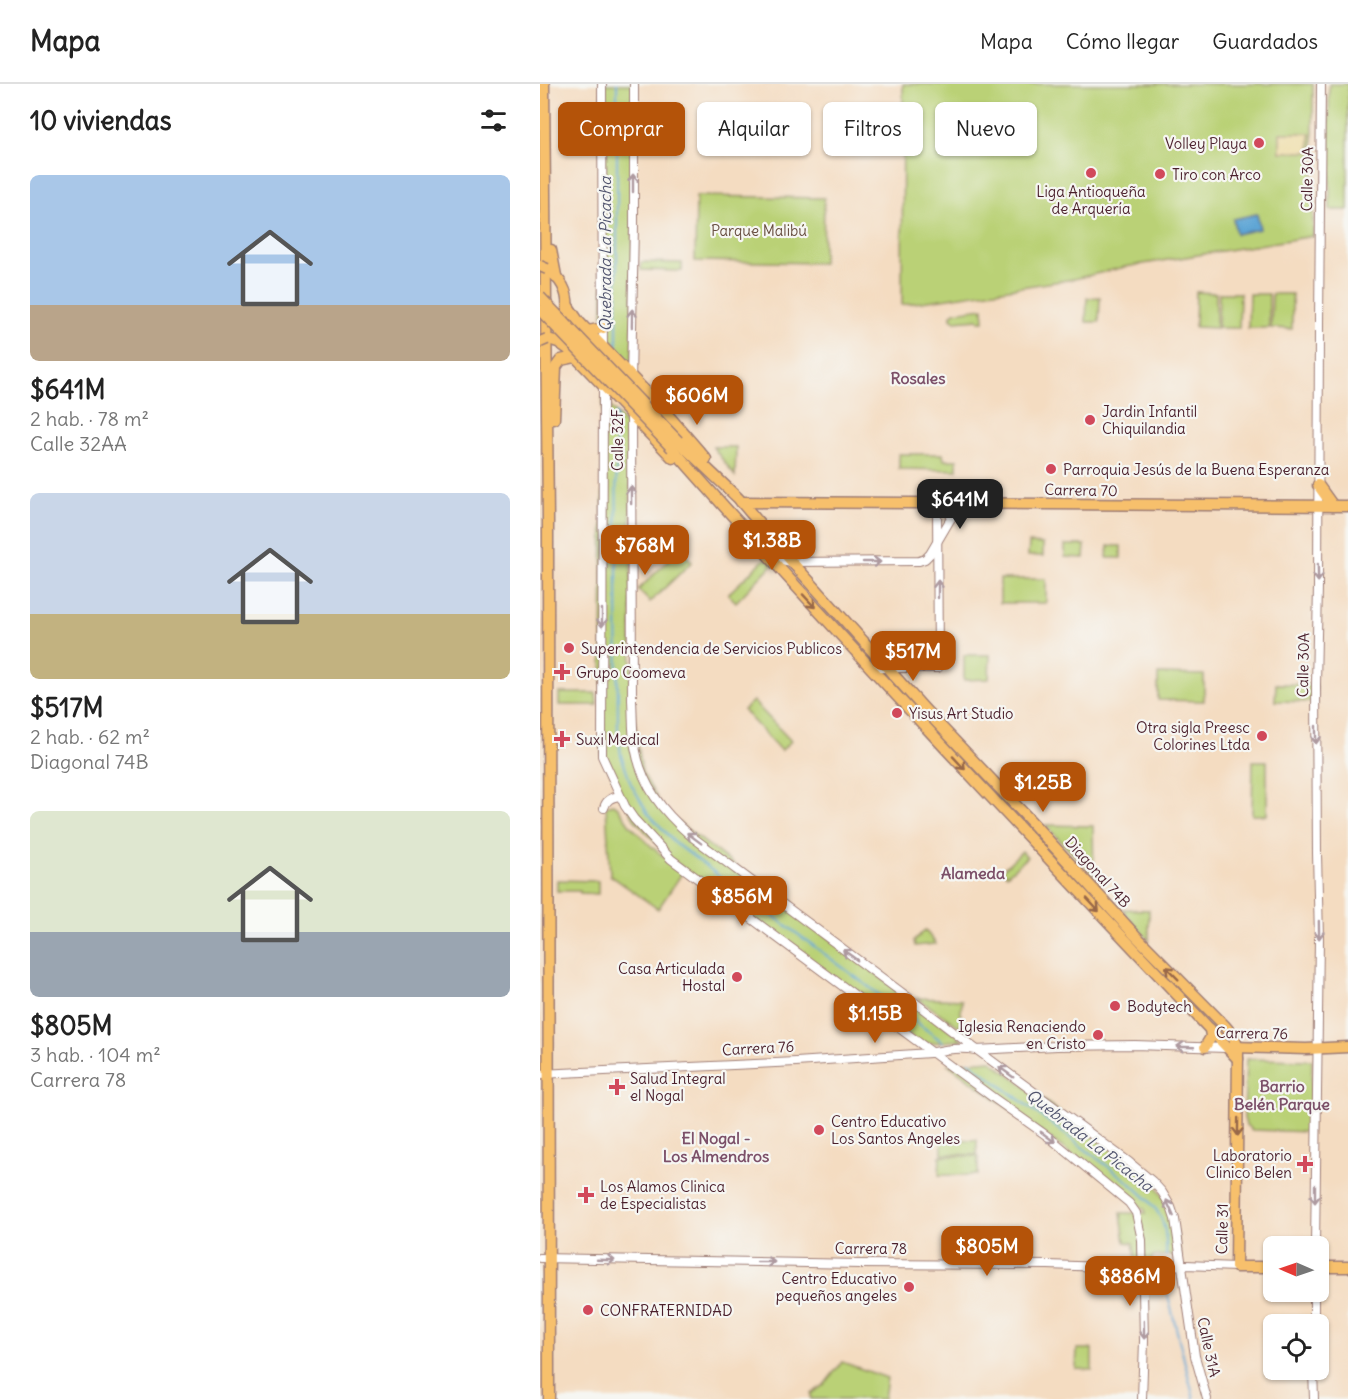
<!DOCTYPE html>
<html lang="es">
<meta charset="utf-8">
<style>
body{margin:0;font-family:Delius,sans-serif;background:#f2f2f2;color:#222;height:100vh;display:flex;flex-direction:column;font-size:22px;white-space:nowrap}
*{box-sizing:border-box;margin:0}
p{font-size:20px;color:#767676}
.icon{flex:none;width:33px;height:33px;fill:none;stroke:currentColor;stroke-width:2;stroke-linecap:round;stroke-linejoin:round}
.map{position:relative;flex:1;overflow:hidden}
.drawer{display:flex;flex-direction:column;background:#fff;width:540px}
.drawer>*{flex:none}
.guide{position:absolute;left:18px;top:18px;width:570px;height:54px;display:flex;gap:12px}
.needle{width:39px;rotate:272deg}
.controls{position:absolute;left:723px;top:1152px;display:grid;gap:12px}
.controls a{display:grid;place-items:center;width:66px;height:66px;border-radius:9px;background:#fff;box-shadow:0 2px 4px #0004;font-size:30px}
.price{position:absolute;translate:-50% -51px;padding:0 14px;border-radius:12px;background:#b45309;color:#fff;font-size:20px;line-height:39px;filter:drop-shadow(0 2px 3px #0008)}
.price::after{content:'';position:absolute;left:50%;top:36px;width:18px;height:14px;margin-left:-9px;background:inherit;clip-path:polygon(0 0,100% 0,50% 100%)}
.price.current{background:#222;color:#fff}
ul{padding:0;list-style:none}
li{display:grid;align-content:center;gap:12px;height:318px;padding:0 30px}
li span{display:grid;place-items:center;height:186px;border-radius:9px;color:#555}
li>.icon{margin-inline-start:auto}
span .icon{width:108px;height:108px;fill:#fffc;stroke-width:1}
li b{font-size:26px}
h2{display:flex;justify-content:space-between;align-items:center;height:72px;padding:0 30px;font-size:26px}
.tag{padding:0 21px;border-radius:9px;background:#fff;box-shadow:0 2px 4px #0004;font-size:21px;line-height:54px}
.tag.current{background:#b45309;color:#fff}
header{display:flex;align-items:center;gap:36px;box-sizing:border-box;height:84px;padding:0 30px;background:#fff;border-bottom:2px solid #e0e0e0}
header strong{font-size:28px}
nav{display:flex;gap:33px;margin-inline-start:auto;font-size:21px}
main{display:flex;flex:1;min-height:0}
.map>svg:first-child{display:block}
</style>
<header>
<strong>Mapa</strong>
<nav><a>Mapa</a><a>Cómo llegar</a><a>Guardados</a></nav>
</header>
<main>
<section class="drawer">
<h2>10 viviendas<svg class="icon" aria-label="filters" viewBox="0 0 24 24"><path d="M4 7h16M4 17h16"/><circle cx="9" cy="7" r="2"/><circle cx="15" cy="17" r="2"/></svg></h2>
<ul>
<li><span style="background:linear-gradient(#a9c7e8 70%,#b9a48a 0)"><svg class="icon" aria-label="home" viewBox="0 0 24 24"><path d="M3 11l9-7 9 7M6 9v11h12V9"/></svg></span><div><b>$641M</b><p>2 hab. · 78 m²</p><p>Calle 32AA</p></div></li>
<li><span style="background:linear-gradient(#c9d6e8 65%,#c2b280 0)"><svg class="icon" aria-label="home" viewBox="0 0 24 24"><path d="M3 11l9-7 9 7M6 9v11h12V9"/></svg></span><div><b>$517M</b><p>2 hab. · 62 m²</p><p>Diagonal 74B</p></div></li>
<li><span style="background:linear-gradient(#dfe7d0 65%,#9aa5b1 0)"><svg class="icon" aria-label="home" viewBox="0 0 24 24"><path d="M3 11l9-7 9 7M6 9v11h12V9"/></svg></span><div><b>$805M</b><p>3 hab. · 104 m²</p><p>Carrera 78</p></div></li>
</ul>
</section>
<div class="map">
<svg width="808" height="1315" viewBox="0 0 808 1315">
<rect width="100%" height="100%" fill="#f6f6f2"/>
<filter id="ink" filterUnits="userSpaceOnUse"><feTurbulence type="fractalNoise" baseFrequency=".0167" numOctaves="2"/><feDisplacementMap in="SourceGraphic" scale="12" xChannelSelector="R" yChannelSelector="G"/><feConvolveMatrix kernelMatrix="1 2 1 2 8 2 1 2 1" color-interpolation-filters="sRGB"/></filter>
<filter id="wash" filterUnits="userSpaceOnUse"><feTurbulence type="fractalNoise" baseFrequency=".008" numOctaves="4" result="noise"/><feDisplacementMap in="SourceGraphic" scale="24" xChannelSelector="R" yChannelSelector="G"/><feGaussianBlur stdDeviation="1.35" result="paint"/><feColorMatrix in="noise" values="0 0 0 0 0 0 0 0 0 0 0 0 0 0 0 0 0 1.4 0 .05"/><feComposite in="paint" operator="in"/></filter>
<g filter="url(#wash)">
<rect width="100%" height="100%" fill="#f4dcc1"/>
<!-- green -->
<g fill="#bad176" stroke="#827850" stroke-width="1.5">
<path d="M 62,0 L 94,0 L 92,281 L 63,256 Z"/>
<path d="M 363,0 L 773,0 L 773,152 L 585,183 L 534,195 L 362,221 Z"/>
<path d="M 789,0 L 808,0 L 808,126 L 790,126 Z"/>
<path d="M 156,112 L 284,114 L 283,179 L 155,177 Z"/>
<path d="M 101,178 L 142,179 L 142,187 L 101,186 Z"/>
<path d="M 656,208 L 676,209 L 676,244 L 655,243 Z"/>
<path d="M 679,209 L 700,209 L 699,244 L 678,244 Z"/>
<path d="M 709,210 L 729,210 L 729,244 L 708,244 Z"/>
<path d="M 732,210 L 752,210 L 752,245 L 731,244 Z"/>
<path d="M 560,213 L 559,238 L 546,238 L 547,214 Z"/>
<path d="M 443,224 L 444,237 L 439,237 L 438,235 L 415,237 L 411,234 L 411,231 L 414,228 Z"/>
<path d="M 63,314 L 90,346 L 92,616 L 102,688 L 125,728 L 423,956 L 381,960 L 131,775 L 94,735 L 62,672 Z"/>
<path d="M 173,363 L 196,363 L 195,392 Z"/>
<path d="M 359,370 L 403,370 L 404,376 L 417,376 L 417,386 L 359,385 Z"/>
<path d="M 489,459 L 503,460 L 503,472 L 488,472 Z"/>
<path d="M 525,461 L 545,461 L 544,474 L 525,473 Z"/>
<path d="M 568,462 L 581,462 L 581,474 L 567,474 Z"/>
<path d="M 140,465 L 152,478 L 110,518 L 98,506 Z"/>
<path d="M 227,473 L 233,480 L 196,518 L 188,510 Z"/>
<rect x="460" y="495" width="46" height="24"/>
<path d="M 424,571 L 450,571 L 449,595 L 424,596 Z"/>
<path d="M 618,590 L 664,591 L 664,617 L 618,616 Z"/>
<path d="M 736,600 L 776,601 L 776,618 L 735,617 Z"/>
<path d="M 19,609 L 56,609 L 57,621 L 19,621 Z"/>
<path d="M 213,617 L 251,657 L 241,667 L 203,626 Z"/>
<path d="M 713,677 L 727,677 L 727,731 L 712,731 Z"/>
<path d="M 72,720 L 77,722 L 90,741 L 112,763 L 143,788 L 118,825 L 70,791 L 66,722 Z"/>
<path d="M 505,741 L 553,742 L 554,792 Z"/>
<path d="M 482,767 L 487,773 L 467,791 L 462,786 Z"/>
<path d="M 17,796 L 58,797 L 58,810 L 40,809 L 40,807 L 17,807 Z"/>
<path d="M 582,825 L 609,826 L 609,857 Z"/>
<path d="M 385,846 L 396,860 L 375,862 L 374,857 Z"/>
<path d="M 377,914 L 422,916 L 420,943 Z"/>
<path d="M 706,975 L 772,976 L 770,1048 L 712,1046 L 706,1041 L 704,1034 Z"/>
<path d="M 450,976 L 612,1097 L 631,1124 L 641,1171 L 612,1172 L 612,1176 L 596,1175 L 593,1159 L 585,1158 L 581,1129 L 606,1129 L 605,1126 L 582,1107 L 408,980 Z"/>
<path d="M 402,1055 L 437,1056 L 437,1071 L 402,1070 Z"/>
<path d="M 400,1072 L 438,1072 L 438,1091 L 399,1091 Z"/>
<path d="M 537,1265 L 552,1265 L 552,1286 L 536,1285 Z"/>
<path d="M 302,1278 L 347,1294 L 344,1315 L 271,1315 L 271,1310 L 284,1301 Z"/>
</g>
<!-- sand -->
<rect fill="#eeda9e" stroke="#9c7c64" stroke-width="1.5" x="740" y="49" width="30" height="19"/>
<!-- water -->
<path fill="#5ea6d5" stroke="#546280" stroke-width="1.5" d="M 717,130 L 720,145 L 696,150 L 693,135 Z"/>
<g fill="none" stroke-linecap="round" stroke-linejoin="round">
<!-- stream -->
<g stroke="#5ea6d5" stroke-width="2">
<path d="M 77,268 L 77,0"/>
<path d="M 76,329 L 78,648 L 81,671 L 91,700 L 108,729 L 135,759 L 403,958"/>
<path d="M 429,978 L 590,1099 C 617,1124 628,1132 626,1172"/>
<path d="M 625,1191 L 627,1208 L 654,1315"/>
</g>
</g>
</g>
<g filter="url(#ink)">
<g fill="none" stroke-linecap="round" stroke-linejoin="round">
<!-- minor casing -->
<g stroke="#9f7e76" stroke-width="10">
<g id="minor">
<path d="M 62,0 L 63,282"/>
<path d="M 91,297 L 94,141 L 94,0"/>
<path d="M 63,298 L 62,672 L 85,722 L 94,735 L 131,775 L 455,1015 L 510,1054 L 589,1119 L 596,1129 L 602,1156 L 604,1257 L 602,1315"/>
<path d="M 91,327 L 92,616 C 93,631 92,648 95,663 C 102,702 122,727 151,752 L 361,908 L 437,966 L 589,1078 L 612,1097 L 622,1108 L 631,1123 L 635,1135 L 655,1272 L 667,1315"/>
<path d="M 229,470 L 241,476 L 252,478 L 379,477 L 385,475 L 390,470 L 420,419"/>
<path d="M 331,584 L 398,584 L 397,419"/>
<path d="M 64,724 C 66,716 71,713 80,712"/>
<path d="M 0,990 L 256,978 L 390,969 C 406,965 420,963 436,966 L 517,962 L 595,961 L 686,964"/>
<path d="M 775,1162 L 779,855 L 777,769 L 776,601 L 778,502 L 779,241 L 781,0"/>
<path d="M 0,1174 L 319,1180 L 508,1181 L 590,1184 L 646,1181 L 696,1183"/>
<path d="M 774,1240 L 774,1208"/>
<path d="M 773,1286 L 774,1315"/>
</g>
</g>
<!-- major casing -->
<g stroke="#9f7e76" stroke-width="13">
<g id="major">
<path d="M 4,0 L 8,437 L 9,1315"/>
<path d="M 11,166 L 16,192"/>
<path d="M 12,189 C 24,199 29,213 27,228"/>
<path d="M 28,222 L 39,238 L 127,330 L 166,375"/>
<path d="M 48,247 L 63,244"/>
<path d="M 8,255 L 18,258 L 28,265 L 133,374"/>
<path d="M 14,335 L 16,283 L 21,276 L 35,273"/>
<path d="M 138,357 L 198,414 L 252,478 L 387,628 L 487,733 L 595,851 L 685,942 C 692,950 697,957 698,967 L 696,1183 L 734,1183"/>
<path d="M 132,364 C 316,572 507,773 698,975"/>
<path d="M 778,401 L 793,422"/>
<path d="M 201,418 L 808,422"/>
<path d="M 665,963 L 671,953 L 670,945"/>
<path d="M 693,963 L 766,965 L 808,963"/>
<path d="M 778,1183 L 808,1183"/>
</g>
</g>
<!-- minor -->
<use href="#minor" stroke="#fff" stroke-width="8"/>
<!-- major -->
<use href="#major" stroke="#f7c06c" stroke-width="10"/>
<!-- major-bridge casing -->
<g stroke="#9f7e76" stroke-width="13" stroke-linecap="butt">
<g id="major-bridge">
<path d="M 0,182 L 7,185"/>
<path d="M 0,213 L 138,357"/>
<path d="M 0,226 L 132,364"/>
<path d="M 0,258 L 7,255"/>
</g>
</g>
<!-- major-bridge -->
<use href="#major-bridge" stroke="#f7c06c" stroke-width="10"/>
</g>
<!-- one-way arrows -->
<defs><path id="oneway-shaft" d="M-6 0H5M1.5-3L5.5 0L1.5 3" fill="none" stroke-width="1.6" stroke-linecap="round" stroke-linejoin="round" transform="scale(1.5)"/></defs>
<g stroke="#ae9aa0">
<use href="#oneway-shaft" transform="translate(93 99) rotate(-90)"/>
<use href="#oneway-shaft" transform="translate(92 234) rotate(-89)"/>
<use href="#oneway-shaft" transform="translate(91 411) rotate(-91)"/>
<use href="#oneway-shaft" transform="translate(332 478)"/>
<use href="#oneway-shaft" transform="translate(778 489) rotate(89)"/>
<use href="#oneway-shaft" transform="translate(398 505) rotate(-90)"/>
<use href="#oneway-shaft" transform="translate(62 534) rotate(90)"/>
<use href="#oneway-shaft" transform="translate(776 651) rotate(90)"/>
<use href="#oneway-shaft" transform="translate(154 754) rotate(-143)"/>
<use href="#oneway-shaft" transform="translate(779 846) rotate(89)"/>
<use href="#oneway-shaft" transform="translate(310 871) rotate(-144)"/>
<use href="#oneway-shaft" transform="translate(645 963) rotate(-178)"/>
<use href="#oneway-shaft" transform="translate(466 988) rotate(-144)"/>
<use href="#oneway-shaft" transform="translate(508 1053) rotate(36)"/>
<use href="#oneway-shaft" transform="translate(775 1110) rotate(90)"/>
<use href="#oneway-shaft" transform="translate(630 1124) rotate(-114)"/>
<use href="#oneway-shaft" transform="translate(66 1176) rotate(2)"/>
<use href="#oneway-shaft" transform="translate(226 1178)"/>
<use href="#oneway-shaft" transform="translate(604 1246) rotate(89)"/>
</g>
<g stroke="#986748">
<use href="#oneway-shaft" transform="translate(269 517) rotate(47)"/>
<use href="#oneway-shaft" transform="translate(419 679) rotate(47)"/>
<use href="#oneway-shaft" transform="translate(553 821) rotate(47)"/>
<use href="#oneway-shaft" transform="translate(632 889) rotate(-135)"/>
<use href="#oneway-shaft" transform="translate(698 1043) rotate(91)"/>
</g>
</g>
<!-- markers -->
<g fill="#d1495b" stroke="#f6f6f2" stroke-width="2">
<circle cx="719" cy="59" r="6"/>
<circle cx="551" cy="89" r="6"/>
<circle cx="620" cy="90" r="6"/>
<circle cx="550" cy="336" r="6"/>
<circle cx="511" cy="385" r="6"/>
<circle cx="29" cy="564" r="6"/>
<path d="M19 579h6v6h6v6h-6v6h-6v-6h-6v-6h6z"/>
<circle cx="357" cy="629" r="6"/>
<circle cx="722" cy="652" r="6"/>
<path d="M19 646h6v6h6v6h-6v6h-6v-6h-6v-6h6z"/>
<circle cx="197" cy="893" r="6"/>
<circle cx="575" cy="922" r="6"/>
<circle cx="558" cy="951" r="6"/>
<path d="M74 994h6v6h6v6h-6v6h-6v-6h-6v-6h6z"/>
<circle cx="279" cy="1046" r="6"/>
<path d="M762 1071h6v6h6v6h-6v6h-6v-6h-6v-6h6z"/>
<path d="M43 1102h6v6h6v6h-6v6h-6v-6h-6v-6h6z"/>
<circle cx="369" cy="1203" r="6"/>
<circle cx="48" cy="1226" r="6"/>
</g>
<g text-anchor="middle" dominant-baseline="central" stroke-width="4.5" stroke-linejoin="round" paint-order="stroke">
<!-- poi labels -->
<g font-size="15" fill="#4a1f2b" stroke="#f6f6f2" text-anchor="start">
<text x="707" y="59" text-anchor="end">Volley Playa</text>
<text x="632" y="90">Tiro con Arco</text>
<text x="551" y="107" text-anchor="middle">Liga Antioqueña<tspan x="551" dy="17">de Arquería</tspan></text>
<text x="562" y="327">Jardin Infantil<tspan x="562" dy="17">Chiquilandia</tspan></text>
<text x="523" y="385">Parroquia Jesús de la Buena Esperanza</text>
<text x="41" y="564">Superintendencia de Servicios Publicos</text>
<text x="36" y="588">Grupo Coomeva</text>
<text x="369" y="629">Yisus Art Studio</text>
<text x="710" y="643" text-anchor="end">Otra sigla Preesc<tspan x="710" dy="17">Colorines Ltda</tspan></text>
<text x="36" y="655">Suxi Medical</text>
<text x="185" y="884" text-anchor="end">Casa Articulada<tspan x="185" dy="17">Hostal</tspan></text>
<text x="587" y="922">Bodytech</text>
<text x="546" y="942" text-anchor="end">Iglesia Renaciendo<tspan x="546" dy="17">en Cristo</tspan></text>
<text x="90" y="994">Salud Integral<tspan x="90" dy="17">el Nogal</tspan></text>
<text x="291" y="1037">Centro Educativo<tspan x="291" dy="17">Los Santos Angeles</tspan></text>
<text x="752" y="1071" text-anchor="end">Laboratorio<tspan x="752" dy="17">Clinico Belen</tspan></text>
<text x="60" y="1102">Los Alamos Clinica<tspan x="60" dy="17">de Especialistas</tspan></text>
<text x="357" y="1194" text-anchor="end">Centro Educativo<tspan x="357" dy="17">pequeños angeles</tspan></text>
<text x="60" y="1226">CONFRATERNIDAD</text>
</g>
<!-- street labels -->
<g font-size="15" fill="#4a1f2b" stroke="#f6f6f2">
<text transform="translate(767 95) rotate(-89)">Calle 30A</text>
<text transform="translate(77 356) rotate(-90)">Calle 32F</text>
<text transform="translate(541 406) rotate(1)">Carrera 70</text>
<text transform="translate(763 581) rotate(-89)">Calle 30A</text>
<text transform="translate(558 788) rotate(48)">Diagonal 74B</text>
<text transform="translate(712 949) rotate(1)">Carrera 76</text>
<text transform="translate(218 964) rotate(-3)">Carrera 76</text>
<text transform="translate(682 1145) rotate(-89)">Calle 31</text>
<text x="331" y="1164">Carrera 78</text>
<text transform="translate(669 1263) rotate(78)">Calle 31A</text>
</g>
<!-- park labels -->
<g font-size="15" fill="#664c3e" stroke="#f6f6f2">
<text x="219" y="146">Parque Malibú</text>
</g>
<!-- water labels -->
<g font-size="16" font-style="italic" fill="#52556f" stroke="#f6f6f2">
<text transform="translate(65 170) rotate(-90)">Quebrada La Picacha</text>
<text transform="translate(550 1056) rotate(38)">Quebrada La Picacha</text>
</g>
<!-- neighbourhood labels -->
<g font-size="16" font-weight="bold" fill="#7c5069" stroke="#f6f6f2">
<text x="378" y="294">Rosales</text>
<text x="433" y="789">Alameda</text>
<text x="742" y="1002">Barrio<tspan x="742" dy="18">Belén Parque</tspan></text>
<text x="176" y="1054">El Nogal -<tspan x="176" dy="18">Los Almendros</tspan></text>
</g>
</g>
</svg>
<div class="controls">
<a><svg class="needle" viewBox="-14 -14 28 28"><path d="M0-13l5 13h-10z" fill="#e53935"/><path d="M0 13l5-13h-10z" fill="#767676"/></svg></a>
<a><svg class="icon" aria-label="locate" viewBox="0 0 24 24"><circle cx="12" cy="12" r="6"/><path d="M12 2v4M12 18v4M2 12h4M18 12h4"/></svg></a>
</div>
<b class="price" style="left:157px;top:342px">$606M</b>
<b class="price current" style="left:420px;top:446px">$641M</b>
<b class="price" style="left:232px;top:487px">$1.38B</b>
<b class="price" style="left:105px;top:492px">$768M</b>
<b class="price" style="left:373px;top:598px">$517M</b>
<b class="price" style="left:503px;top:729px">$1.25B</b>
<b class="price" style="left:202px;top:843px">$856M</b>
<b class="price" style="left:335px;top:960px">$1.15B</b>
<b class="price" style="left:447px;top:1193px">$805M</b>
<b class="price" style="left:590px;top:1223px">$886M</b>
<div class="guide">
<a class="tag current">Comprar</a>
<a class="tag">Alquilar</a>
<a class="tag">Filtros</a>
<a class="tag">Nuevo</a>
</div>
</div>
</main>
